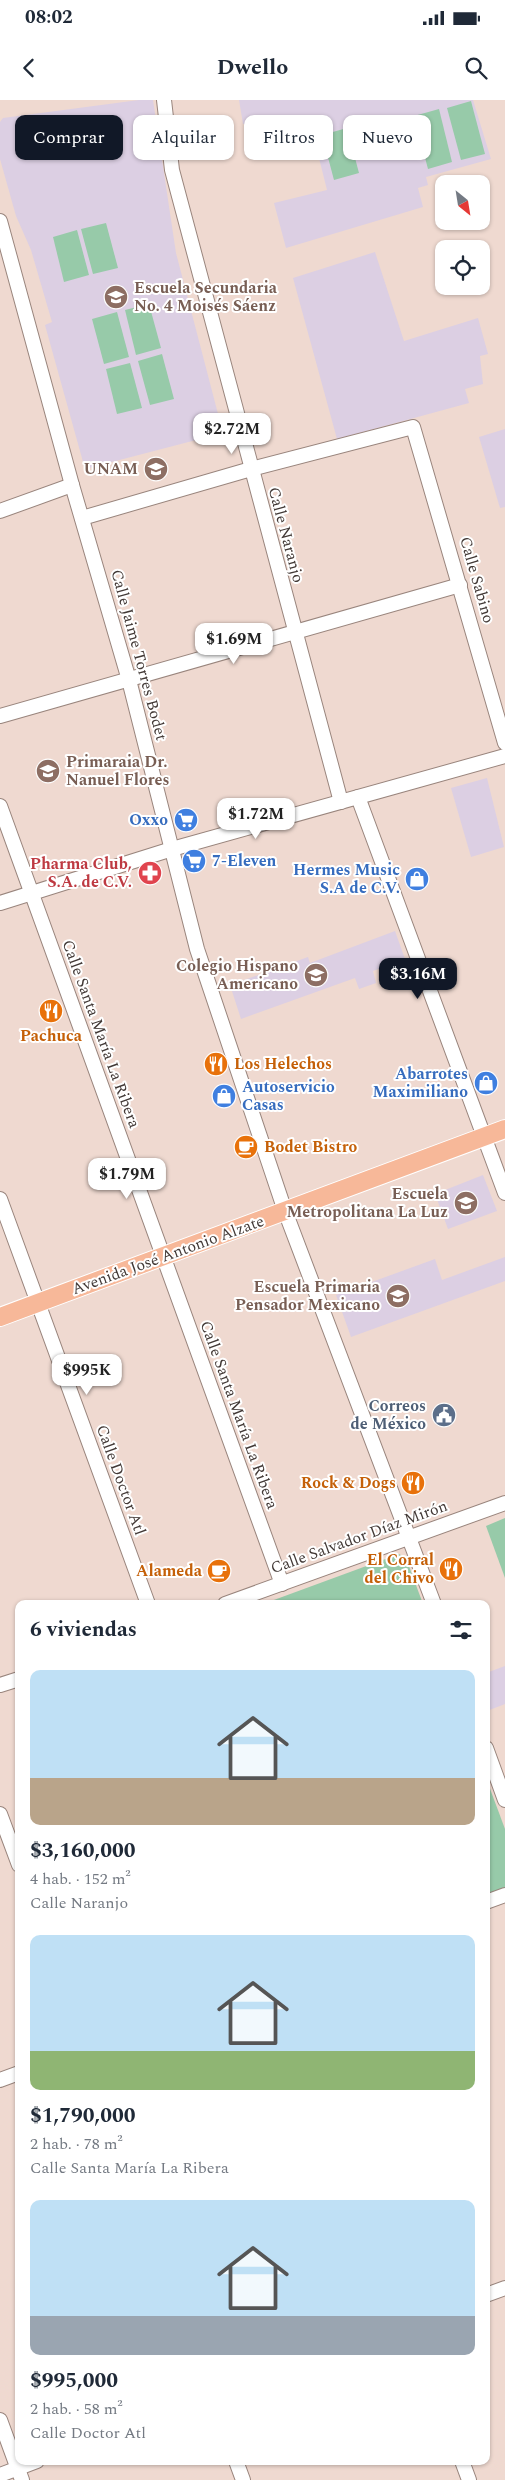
<!DOCTYPE html>
<html lang="es">
<meta charset="utf-8">
<style>
body{margin:0;font-family:Spectral,serif;background:#f6f6f7;color:#1f2937;height:100vh;display:flex;flex-direction:column;font-size:19px;white-space:nowrap}
*{box-sizing:border-box;margin:0}
p{font-size:16px;color:#747a83}
.icon{flex:none;width:28px;height:28px;fill:none;stroke:currentColor;stroke-width:2;stroke-linecap:round;stroke-linejoin:round}
.map{position:relative;flex:1;overflow:hidden}
.drawer{position:absolute;left:15px;top:1500px;width:475px;height:865px;display:flex;flex-direction:column;background:#fff;border-radius:10px;box-shadow:0 1px 4px #0004}
.drawer>*{flex:none}
.banner{position:absolute;left:15px;top:15px;width:475px;height:45px;display:flex;gap:10px}
.needle{width:32px;rotate:150deg}
.fabs{position:absolute;left:435px;top:75px;display:grid;gap:10px}
.fabs a{display:grid;place-items:center;width:55px;height:55px;border-radius:10px;background:#fff;box-shadow:0 1px 4px #0004;font-size:25px}
.price{position:absolute;translate:-50% -42px;padding:0 11px;border-radius:10px;background:#fff;color:#222;font-size:16px;line-height:32px;filter:drop-shadow(0 1px 2px #0008)}
.price::after{content:'';position:absolute;left:50%;top:30px;width:15px;height:11px;margin-left:-8px;background:inherit;clip-path:polygon(0 0,100% 0,50% 100%)}
.price.active{background:#111827;color:#fff}
ul{padding:0;list-style:none}
li{display:grid;align-content:center;gap:10px;height:265px;padding:0 15px}
li span{display:grid;place-items:center;height:155px;border-radius:10px;color:#555}
li>.icon{margin-inline-start:auto}
span .icon{width:90px;height:90px;fill:#fffc;stroke-width:1}
li b{font-size:21px}
h2{display:flex;justify-content:space-between;align-items:center;height:60px;padding:0 15px;font-size:21px}
.chip{padding:0 18px;border-radius:10px;background:#fff;box-shadow:0 1px 4px #0004;font-size:18px;line-height:45px}
.chip.active{background:#111827;color:#fff}
.status{display:flex;justify-content:space-between;align-items:center;height:35px;padding:0 25px;background:#fff;direction:ltr}
.status svg{height:14px;fill:currentColor}
header{display:flex;justify-content:space-between;align-items:center;height:65px;padding:0 15px;background:#fff;font-size:22px;font-weight:700}
.map>svg:first-child{display:block}
</style>
<div class="status"><b>08:02</b><svg viewBox="0 0 49 12"><path d="M0 12V9h3v3zM5 12V6h3v6zM10 12V3h3v9zM15 12V0h3v12zM26 1h20v11H26zM47 4h2v5h-2z"/></svg></div>
<header><svg class="icon" aria-label="back" viewBox="0 0 24 24"><path d="M15 5l-7 7 7 7"/></svg>Dwello<svg class="icon" aria-label="search" viewBox="0 0 24 24"><circle cx="10" cy="10" r="6"/><path d="M15 15l6 6"/></svg></header>
<div class="map">
<svg width="505" height="2380" viewBox="0 0 505 2380">
<rect width="100%" height="100%" fill="#efd9d0"/>
<!-- education -->
<g fill="#dccfe3">
<path d="M 139,0 L 153,0 L 176,153 L 223,333 L 85,369 L 45,225 L 52,222 L 31,150 L 16,116 L 0,59 L 0,22 L 3,18 Z"/>
<path d="M 239,0 L 473,0 L 491,59 L 426,77 L 428,85 L 418,88 L 423,107 L 286,148 L 274,103 L 327,90 L 314,38 L 319,36 L 314,16 L 243,24 Z"/>
<path d="M 375,152 L 404,241 L 478,218 L 488,254 L 480,256 L 483,284 L 465,289 L 469,303 L 337,339 L 293,178 Z"/>
<path d="M 505,329 L 505,407 L 500,408 L 479,337 Z"/>
<path d="M 487,678 L 504,747 L 471,757 L 451,688 Z"/>
<path d="M 395,831 L 405,859 L 373,871 L 376,883 L 359,889 L 355,878 L 241,919 L 230,885 L 308,857 L 310,863 Z"/>
<path d="M 483,1075 L 497,1111 L 448,1129 L 435,1094 Z"/>
<path d="M 505,1157 L 505,1181 L 351,1237 L 336,1195 L 435,1159 L 442,1180 Z"/>
<path d="M 505,1566 L 505,1604 L 487,1611 L 486,1573 Z"/>
</g>
<!-- park -->
<g fill="#97caa9">
<path d="M 471,1 L 485,54 L 461,60 L 447,8 Z"/>
<path d="M 439,9 L 452,62 L 428,69 L 414,16 Z"/>
<path d="M 347,28 L 359,73 L 334,80 L 322,35 Z"/>
<path d="M 106,123 L 118,168 L 93,174 L 81,129 Z"/>
<path d="M 77,130 L 89,175 L 64,182 L 53,137 Z"/>
<path d="M 149,204 L 161,248 L 136,255 L 125,210 Z"/>
<path d="M 117,212 L 129,257 L 104,264 L 92,219 Z"/>
<path d="M 162,254 L 174,299 L 150,305 L 138,261 Z"/>
<path d="M 130,263 L 142,308 L 117,314 L 106,269 Z"/>
<path d="M 505,1418 L 505,1478 L 486,1426 Z"/>
<path d="M 399,1454 L 406,1458 L 423,1504 L 263,1504 Z"/>
<path d="M 486,1678 L 505,1729 L 505,1788 L 486,1795 Z"/>
</g>
<g fill="none" stroke-linecap="round" stroke-linejoin="round">
<!-- minor casing -->
<g stroke="#99857d" stroke-width="16">
<g id="minor">
<path d="M 164,0 L 172,70 L 341,702"/>
<path d="M 0,121 L 72,385 L 129,580 L 197,849 L 285,1111 L 434,1504"/>
<path d="M 0,411 L 72,385"/>
<path d="M 82,418 L 251,369 L 413,327 L 505,643"/>
<path d="M 0,616 L 460,485"/>
<path d="M 358,697 L 505,1093"/>
<path d="M 0,706 L 282,1484"/>
<path d="M 0,803 L 172,749 L 505,656"/>
<path d="M 0,1099 L 148,1504"/>
<path d="M 225,1504 L 505,1403"/>
<path d="M 0,1585 L 19,1579"/>
<path d="M 486,1648 L 505,1700"/>
<path d="M 0,1714 L 19,1765"/>
<path d="M 486,1802 L 505,1795"/>
<path d="M 0,1980 L 19,1973"/>
<path d="M 486,2195 L 505,2188"/>
<path d="M 0,2320 L 22,2380"/>
<path d="M 236,2361 L 243,2380"/>
<path d="M 462,2361 L 469,2380"/>
<path d="M 0,2375 L 37,2361"/>
</g>
</g>
<!-- major casing -->
<g stroke="#fff" stroke-width="20">
<path id="major" d="M 0,1217 L 505,1029"/>
</g>
<!-- minor -->
<use href="#minor" stroke="#fff" stroke-width="14"/>
<!-- major -->
<use href="#major" stroke="#f7b899" stroke-width="18"/>
</g>
<!-- icons -->
<defs>
<g id="school-disc" transform="scale(1.25)"><circle r="9.5" fill="#8d6e63" stroke="#fff"/><path d="M0-5L7-2L0 1L-7-2ZM-4 1L0 2.5L4 1V4Q0 6-4 4Z" fill="#fff"/></g>
<g id="supermarket-disc" transform="scale(1.25)"><circle r="9.5" fill="#3f7fe0" stroke="#fff"/><path d="M-6-5.5h2.5l.6 2H6L4.5 2H-2.5L-4.4-4H-6ZM-1.5 3.2a1.3 1.3 0 1 0 .1 0ZM3 3.2a1.3 1.3 0 1 0 .1 0Z" fill="#fff"/></g>
<g id="pharmacy-disc" transform="scale(1.25)"><circle r="9.5" fill="#e0444e" stroke="#fff"/><path d="M-2-6h4v4h4v4h-4v4h-4v-4h-4v-4h4Z" fill="#fff"/></g>
<g id="shop-disc" transform="scale(1.25)"><circle r="9.5" fill="#3f7fe0" stroke="#fff"/><path d="M-5-2.5h2.3a2.7 3.5 0 0 1 5.4 0H5L5.5 6h-11ZM-1.5-2.5h3a1.5 2.3 0 0 0-3 0Z" fill="#fff"/></g>
<g id="restaurant-disc" transform="scale(1.25)"><circle r="9.5" fill="#e8710a" stroke="#fff"/><path d="M-5-6h1v4h1v-4h1v4h1v-4h1v5L-1.5 .5V6h-2V.5L-5-1ZM5-6V6H3V1.5H1.5Q1.5-4 5-6Z" fill="#fff"/></g>
<g id="cafe-disc" transform="scale(1.25)"><circle r="9.5" fill="#e8710a" stroke="#fff"/><path d="M-5.5-4.5H6V0H3Q3 3.5 0 3.5H-2.5Q-5.5 3.5-5.5 0ZM3-3.2v2h1.7v-2ZM-6 4.5H4V6H-6Z" fill="#fff"/></g>
<g id="civic-disc" transform="scale(1.25)"><circle r="9.5" fill="#5c6f8a" stroke="#fff"/><path d="M-.6-6.5H3V-4.5H.6V-3L4-1V1h2V6H-6V1h2V-1L-.6-3ZM-1.2 2.5V6h2.4V2.5Z" fill="#fff"/></g>
</defs>
<g fill-rule="evenodd">
<use href="#school-disc" x="116" y="197"/>
<use href="#school-disc" x="156" y="369"/>
<use href="#school-disc" x="48" y="671"/>
<use href="#supermarket-disc" x="186" y="720"/>
<use href="#supermarket-disc" x="194" y="761"/>
<use href="#pharmacy-disc" x="150" y="773"/>
<use href="#shop-disc" x="417" y="779"/>
<use href="#school-disc" x="316" y="875"/>
<use href="#restaurant-disc" x="51" y="911"/>
<use href="#restaurant-disc" x="216" y="964"/>
<use href="#shop-disc" x="486" y="983"/>
<use href="#shop-disc" x="224" y="996"/>
<use href="#cafe-disc" x="246" y="1047"/>
<use href="#school-disc" x="466" y="1103"/>
<use href="#school-disc" x="398" y="1196"/>
<use href="#civic-disc" x="444" y="1315"/>
<use href="#restaurant-disc" x="413" y="1383"/>
<use href="#restaurant-disc" x="451" y="1469"/>
<use href="#cafe-disc" x="219" y="1471"/>
</g>
<g text-anchor="middle" dominant-baseline="central" stroke-width="4" stroke-linejoin="round" paint-order="stroke">
<!-- education labels -->
<g font-size="16" font-weight="bold" fill="#785e54" stroke="#fff" text-anchor="end">
<text x="134" y="188" text-anchor="start">Escuela Secundaria<tspan x="134" dy="18">No. 4 Moisés Sáenz</tspan></text>
<text x="138" y="369">UNAM</text>
<text x="66" y="662" text-anchor="start">Primaraia Dr.<tspan x="66" dy="18">Nanuel Flores</tspan></text>
<text x="298" y="866">Colegio Hispano<tspan x="298" dy="18">Americano</tspan></text>
<text x="448" y="1094">Escuela<tspan x="448" dy="18">Metropolitana La Luz</tspan></text>
<text x="380" y="1187">Escuela Primaria<tspan x="380" dy="18">Pensador Mexicano</tspan></text>
</g>
<!-- street labels -->
<g font-size="16" fill="#423936" stroke="#fff">
<text transform="translate(286 435) rotate(75)">Calle Naranjo</text>
<text transform="translate(477 480) rotate(74)">Calle Sabino</text>
<text transform="translate(139 555) rotate(75)">Calle Jaime Torres Bodet</text>
<text transform="translate(101 934) rotate(70)">Calle Santa María La Ribera</text>
<text transform="translate(168 1155) rotate(-20)">Avenida José Antonio Alzate</text>
<text transform="translate(239 1315) rotate(70)">Calle Santa María La Ribera</text>
<text transform="translate(121 1380) rotate(70)">Calle Doctor Atl</text>
<text transform="translate(359 1437) rotate(-20)">Calle Salvador Díaz Mirón</text>
</g>
<!-- shop labels -->
<g font-size="16" font-weight="bold" fill="#366cbe" stroke="#fff" text-anchor="end">
<text x="168" y="720">Oxxo</text>
<text x="212" y="761" text-anchor="start">7-Eleven</text>
<text x="400" y="770">Hermes Music<tspan x="400" dy="18">S.A de C.V.</tspan></text>
<text x="468" y="974">Abarrotes<tspan x="468" dy="18">Maximiliano</tspan></text>
<text x="242" y="987" text-anchor="start">Autoservicio<tspan x="242" dy="18">Casas</tspan></text>
</g>
<!-- health labels -->
<g font-size="16" font-weight="bold" fill="#be3a42" stroke="#fff" text-anchor="end">
<text x="132" y="764">Pharma Club,<tspan x="132" dy="18">S.A. de C.V.</tspan></text>
</g>
<!-- food labels -->
<g font-size="16" font-weight="bold" fill="#c56008" stroke="#fff" text-anchor="end">
<text x="51" y="936" text-anchor="middle">Pachuca</text>
<text x="234" y="964" text-anchor="start">Los Helechos</text>
<text x="264" y="1047" text-anchor="start">Bodet Bistro</text>
<text x="396" y="1383">Rock &amp; Dogs</text>
<text x="434" y="1460">El Corral<tspan x="434" dy="18">del Chivo</tspan></text>
<text x="202" y="1471">Alameda</text>
</g>
<!-- service labels -->
<g font-size="16" font-weight="bold" fill="#4e5e75" stroke="#fff" text-anchor="end">
<text x="426" y="1306">Correos<tspan x="426" dy="18">de México</tspan></text>
</g>
</g>
</svg>
<div class="fabs">
<a><svg class="needle" viewBox="-14 -14 28 28"><path d="M0-13l5 13h-10z" fill="#e53935"/><path d="M0 13l5-13h-10z" fill="#747a83"/></svg></a>
<a><svg class="icon" aria-label="locate" viewBox="0 0 24 24"><circle cx="12" cy="12" r="6"/><path d="M12 2v4M12 18v4M2 12h4M18 12h4"/></svg></a>
</div>
<b class="price" style="left:232px;top:355px">$2.72M</b>
<b class="price" style="left:234px;top:565px">$1.69M</b>
<b class="price" style="left:256px;top:740px">$1.72M</b>
<b class="price active" style="left:418px;top:900px">$3.16M</b>
<b class="price" style="left:127px;top:1100px">$1.79M</b>
<b class="price" style="left:87px;top:1296px">$995K</b>
<div class="banner">
<a class="chip active">Comprar</a>
<a class="chip">Alquilar</a>
<a class="chip">Filtros</a>
<a class="chip">Nuevo</a>
</div>
<section class="drawer">
<h2>6 viviendas<svg class="icon" aria-label="filters" viewBox="0 0 24 24"><path d="M4 7h16M4 17h16"/><circle cx="9" cy="7" r="2"/><circle cx="15" cy="17" r="2"/></svg></h2>
<ul>
<li><span style="background:linear-gradient(#bfe0f5 70%,#b9a48a 0)"><svg class="icon" aria-label="home" viewBox="0 0 24 24"><path d="M3 11l9-7 9 7M6 9v11h12V9"/></svg></span><div><b>$3,160,000</b><p>4 hab. · 152 m²</p><p>Calle Naranjo</p></div></li>
<li><span style="background:linear-gradient(#bfe0f5 75%,#8fb573 0)"><svg class="icon" aria-label="home" viewBox="0 0 24 24"><path d="M3 11l9-7 9 7M6 9v11h12V9"/></svg></span><div><b>$1,790,000</b><p>2 hab. · 78 m²</p><p>Calle Santa María La Ribera</p></div></li>
<li><span style="background:linear-gradient(#bfe0f5 75%,#9aa5b1 0)"><svg class="icon" aria-label="home" viewBox="0 0 24 24"><path d="M3 11l9-7 9 7M6 9v11h12V9"/></svg></span><div><b>$995,000</b><p>2 hab. · 58 m²</p><p>Calle Doctor Atl</p></div></li>
</ul>
</section>
</div>
